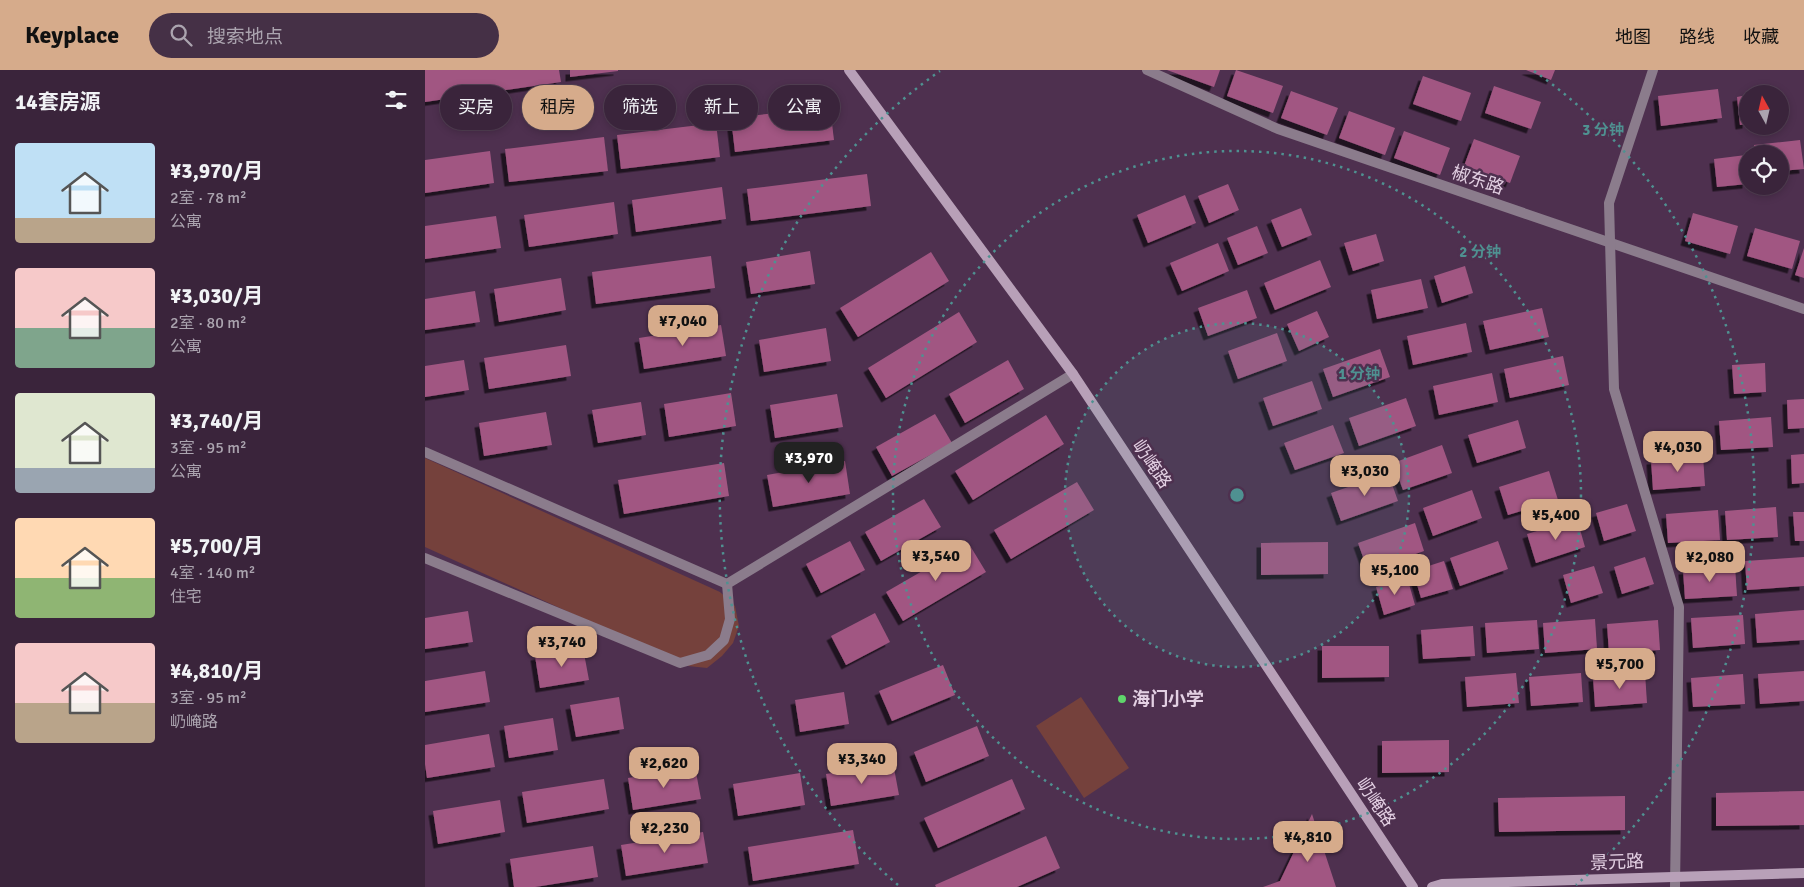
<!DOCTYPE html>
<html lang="zh">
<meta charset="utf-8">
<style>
body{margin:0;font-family:Signika,"Noto Sans SC",sans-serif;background:#453046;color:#f1f3f6;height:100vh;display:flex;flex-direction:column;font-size:19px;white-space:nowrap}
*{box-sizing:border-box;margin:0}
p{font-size:16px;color:#aba4af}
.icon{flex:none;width:28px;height:28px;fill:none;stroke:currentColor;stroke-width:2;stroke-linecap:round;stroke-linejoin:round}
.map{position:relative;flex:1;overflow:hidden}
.sheet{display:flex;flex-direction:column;background:#3a243b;width:425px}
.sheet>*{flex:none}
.guide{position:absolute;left:15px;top:15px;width:475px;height:45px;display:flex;gap:10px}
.needle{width:32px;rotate:352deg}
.tools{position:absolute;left:1314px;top:15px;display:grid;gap:10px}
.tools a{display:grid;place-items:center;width:50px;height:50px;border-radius:50%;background:#3a243b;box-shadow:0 2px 8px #0003,0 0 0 1px #544155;font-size:25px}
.price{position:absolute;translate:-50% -42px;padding:0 11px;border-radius:10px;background:#d6ab8b;color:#111;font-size:16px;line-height:32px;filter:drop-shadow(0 1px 2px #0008)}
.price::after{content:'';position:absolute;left:50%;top:30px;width:15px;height:11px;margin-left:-8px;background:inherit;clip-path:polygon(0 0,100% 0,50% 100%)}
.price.selected{background:#222;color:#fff}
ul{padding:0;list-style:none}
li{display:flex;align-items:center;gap:15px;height:125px;padding:0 15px}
li span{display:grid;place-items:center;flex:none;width:140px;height:100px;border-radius:5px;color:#555}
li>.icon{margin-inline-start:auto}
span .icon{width:60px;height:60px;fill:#fffc;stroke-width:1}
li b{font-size:21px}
h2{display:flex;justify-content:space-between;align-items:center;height:60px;padding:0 15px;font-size:21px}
.pill{padding:0 18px;border-radius:22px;background:#3a243b;box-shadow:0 2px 8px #0003,0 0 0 1px #544155;font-size:18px;line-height:45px}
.pill.selected{background:#d6ab8b;color:#111}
header{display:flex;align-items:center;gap:30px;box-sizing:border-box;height:70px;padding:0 25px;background:#d6ab8b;color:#111}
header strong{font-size:24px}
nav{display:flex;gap:28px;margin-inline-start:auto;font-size:18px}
.search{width:350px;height:45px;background:#453046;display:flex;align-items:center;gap:12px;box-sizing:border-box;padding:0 18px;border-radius:28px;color:#aba4af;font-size:19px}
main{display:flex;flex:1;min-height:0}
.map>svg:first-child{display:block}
</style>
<header>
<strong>Keyplace</strong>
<div class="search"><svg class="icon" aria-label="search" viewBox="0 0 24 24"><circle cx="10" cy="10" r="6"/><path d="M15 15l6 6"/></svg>搜索地点</div>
<nav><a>地图</a><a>路线</a><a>收藏</a></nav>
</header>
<main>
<section class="sheet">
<h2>14套房源<svg class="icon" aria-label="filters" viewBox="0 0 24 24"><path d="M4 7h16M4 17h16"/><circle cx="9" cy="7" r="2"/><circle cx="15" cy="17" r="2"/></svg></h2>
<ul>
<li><span style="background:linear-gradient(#bfe0f5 75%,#b9a48a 0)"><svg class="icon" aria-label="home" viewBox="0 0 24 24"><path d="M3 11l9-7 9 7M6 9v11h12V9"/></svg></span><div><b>¥3,970/月</b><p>2室 · 78 m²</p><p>公寓</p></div></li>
<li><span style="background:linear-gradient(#f6c9c9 60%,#7fa58c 0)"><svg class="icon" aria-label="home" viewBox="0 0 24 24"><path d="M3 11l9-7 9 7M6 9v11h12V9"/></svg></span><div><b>¥3,030/月</b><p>2室 · 80 m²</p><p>公寓</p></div></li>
<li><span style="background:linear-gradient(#dfe7d0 75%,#9aa5b1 0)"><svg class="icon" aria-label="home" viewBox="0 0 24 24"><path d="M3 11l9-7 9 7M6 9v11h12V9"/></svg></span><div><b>¥3,740/月</b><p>3室 · 95 m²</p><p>公寓</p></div></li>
<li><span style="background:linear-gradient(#ffd9b3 60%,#8fb573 0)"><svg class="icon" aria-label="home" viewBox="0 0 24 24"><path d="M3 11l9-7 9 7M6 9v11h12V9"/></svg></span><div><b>¥5,700/月</b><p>4室 · 140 m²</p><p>住宅</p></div></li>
<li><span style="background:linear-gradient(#f6c9c9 60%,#b9a48a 0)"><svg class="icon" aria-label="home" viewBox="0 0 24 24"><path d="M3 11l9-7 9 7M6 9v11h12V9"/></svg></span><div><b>¥4,810/月</b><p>3室 · 95 m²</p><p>屷崦路</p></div></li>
</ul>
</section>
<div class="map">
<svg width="1379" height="817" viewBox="0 0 1379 817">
<defs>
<filter id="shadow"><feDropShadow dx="-4.5" dy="4.5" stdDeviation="0" flood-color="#0009"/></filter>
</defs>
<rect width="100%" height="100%" fill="#4e304f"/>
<!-- green -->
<g fill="#75413c">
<path d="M 0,388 L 295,522 L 310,536 L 314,556 L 308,573 L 297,586 L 282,598 L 263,596 L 0,477 Z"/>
<path d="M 656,627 L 704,698 L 659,728 L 611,656 Z"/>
</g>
<!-- building -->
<g fill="#a15782" filter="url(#shadow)">
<path d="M 0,0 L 134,0 L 136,12 L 0,32 Z"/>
<path d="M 145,0 L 193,0 L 193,1 L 145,7 Z"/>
<path d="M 742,0 L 795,0 L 789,17 Z"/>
<path d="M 811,0 L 858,16 L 848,43 L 802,26 Z"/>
<path d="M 1101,0 L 1130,0 L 1126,10 Z"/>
<path d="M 998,6 L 1046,23 L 1036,51 L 988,34 Z"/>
<path d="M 1069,16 L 1116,32 L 1106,59 L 1060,43 Z"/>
<path d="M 1293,19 L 1297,48 L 1236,56 L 1233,26 Z"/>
<path d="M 866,21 L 913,38 L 902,65 L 856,48 Z"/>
<path d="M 1349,22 L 1358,22 L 1361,50 L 1355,51 L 1355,24 Z"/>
<path d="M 1322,25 L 1322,54 L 1315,55 L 1312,27 Z"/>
<path d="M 405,37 L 409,70 L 310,82 L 306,48 Z"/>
<path d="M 924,41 L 970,58 L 960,85 L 914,68 Z"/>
<path d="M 291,53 L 295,87 L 196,99 L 192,65 Z"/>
<path d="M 979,61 L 1025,78 L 1015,105 L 969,88 Z"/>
<path d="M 179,67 L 183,101 L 84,112 L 80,79 Z"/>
<path d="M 1049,69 L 1095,86 L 1085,113 L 1039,96 Z"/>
<path d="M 1375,70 L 1379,99 L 1355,101 L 1355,84 L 1330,84 L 1329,75 Z"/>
<path d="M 65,81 L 69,113 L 0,123 L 0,90 Z"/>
<path d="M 1321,85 L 1322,114 L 1292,117 L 1289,89 Z"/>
<path d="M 442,104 L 446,136 L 326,151 L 322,119 Z"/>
<path d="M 803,114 L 814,140 L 784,153 L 773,126 Z"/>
<path d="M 297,117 L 301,149 L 211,162 L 207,130 Z"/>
<path d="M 760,125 L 771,153 L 723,173 L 712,145 Z"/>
<path d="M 189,132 L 193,164 L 104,177 L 99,145 Z"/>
<path d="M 876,138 L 887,165 L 857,177 L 846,150 Z"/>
<path d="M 1268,143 L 1313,156 L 1305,184 L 1260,171 Z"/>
<path d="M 71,146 L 76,178 L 0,189 L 0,156 Z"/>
<path d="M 832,156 L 843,183 L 813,195 L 802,168 Z"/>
<path d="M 1330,158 L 1375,171 L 1367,199 L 1322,186 Z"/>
<path d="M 951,164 L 959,191 L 928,201 L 919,173 Z"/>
<path d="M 793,173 L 804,201 L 757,221 L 745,193 Z"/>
<path d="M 1379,178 L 1379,208 L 1370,205 Z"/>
<path d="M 385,181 L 390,214 L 326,224 L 321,192 Z"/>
<path d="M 506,182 L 524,211 L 433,267 L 415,238 Z"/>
<path d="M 286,186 L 290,218 L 171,234 L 167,202 Z"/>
<path d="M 895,190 L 906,217 L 850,240 L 839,213 Z"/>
<path d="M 1040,196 L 1048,223 L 1017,233 L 1009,206 Z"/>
<path d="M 136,208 L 141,240 L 74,252 L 69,219 Z"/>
<path d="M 996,209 L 1003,238 L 952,249 L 946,220 Z"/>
<path d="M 822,220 L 832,248 L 783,266 L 773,238 Z"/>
<path d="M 50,221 L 55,252 L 0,260 L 0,229 Z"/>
<path d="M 1117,238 L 1124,267 L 1065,280 L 1058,251 Z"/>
<path d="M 892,241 L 904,267 L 874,281 L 862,254 Z"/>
<path d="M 534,242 L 552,272 L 461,328 L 443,298 Z"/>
<path d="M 1041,253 L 1047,282 L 988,295 L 982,266 Z"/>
<path d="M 296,255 L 301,286 L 219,299 L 214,268 Z"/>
<path d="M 401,258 L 406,291 L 339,302 L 334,270 Z"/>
<path d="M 852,263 L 862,291 L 813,309 L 803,281 Z"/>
<path d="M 141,275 L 146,306 L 64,319 L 59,288 Z"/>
<path d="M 955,279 L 965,307 L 908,327 L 898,299 Z"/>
<path d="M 1138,286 L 1144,315 L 1085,328 L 1079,299 Z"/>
<path d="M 39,290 L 44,320 L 0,327 L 0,296 Z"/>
<path d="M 583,290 L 599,319 L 540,353 L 524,324 Z"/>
<path d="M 1340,293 L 1341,322 L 1309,324 L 1307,295 Z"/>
<path d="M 1067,303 L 1073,332 L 1014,345 L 1008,316 Z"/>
<path d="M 887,311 L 897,339 L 848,356 L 838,328 Z"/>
<path d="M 306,323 L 311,356 L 244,367 L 239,334 Z"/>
<path d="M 412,324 L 418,357 L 350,368 L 345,335 Z"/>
<path d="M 981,328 L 991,356 L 934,376 L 924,348 Z"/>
<path d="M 1379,329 L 1379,358 L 1363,359 L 1362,330 Z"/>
<path d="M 216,332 L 221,365 L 173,373 L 167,340 Z"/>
<path d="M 121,342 L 127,375 L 59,386 L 54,353 Z"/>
<path d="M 510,344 L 527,373 L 467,406 L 451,377 Z"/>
<path d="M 621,345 L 639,374 L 548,430 L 530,401 Z"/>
<path d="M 1346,347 L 1348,377 L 1296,380 L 1294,351 Z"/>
<path d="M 1093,350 L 1101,378 L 1052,393 L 1043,365 Z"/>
<path d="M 908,355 L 919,383 L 870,400 L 859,373 Z"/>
<path d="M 1017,375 L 1027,403 L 978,420 L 968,393 Z"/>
<path d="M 1379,384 L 1379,413 L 1367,414 L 1366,385 Z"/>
<path d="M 1278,386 L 1280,416 L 1228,420 L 1226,390 Z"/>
<path d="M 420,391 L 425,424 L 348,437 L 342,405 Z"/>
<path d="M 299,393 L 304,426 L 199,444 L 193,410 Z"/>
<path d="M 1124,401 L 1133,430 L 1083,445 L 1074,417 Z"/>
<path d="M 963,403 L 973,431 L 916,451 L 906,423 Z"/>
<path d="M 652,412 L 669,440 L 586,489 L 569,460 Z"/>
<path d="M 1047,420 L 1057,448 L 1008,466 L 998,438 Z"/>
<path d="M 499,429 L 516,457 L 456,491 L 440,462 Z"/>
<path d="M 1202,434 L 1211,461 L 1179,471 L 1171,443 Z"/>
<path d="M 1351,437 L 1353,467 L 1302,470 L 1300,441 Z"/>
<path d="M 1293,440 L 1295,470 L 1243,473 L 1241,444 Z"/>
<path d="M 1368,442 L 1379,442 L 1379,471 L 1370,471 Z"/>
<path d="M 1152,449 L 1160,477 L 1111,493 L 1102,464 Z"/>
<path d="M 990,453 L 999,481 L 943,501 L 933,473 Z"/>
<path d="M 425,471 L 440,500 L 396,523 L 381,494 Z"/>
<path d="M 1073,471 L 1083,499 L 1035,516 L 1025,488 Z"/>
<path d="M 903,472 L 903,504 L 836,505 L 836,473 Z"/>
<path d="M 544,474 L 561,502 L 478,551 L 461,522 Z"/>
<path d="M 1220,487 L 1229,514 L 1197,524 L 1189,497 Z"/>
<path d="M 1379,487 L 1379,516 L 1322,520 L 1320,491 Z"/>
<path d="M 1019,491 L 1028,519 L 996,528 L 988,501 Z"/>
<path d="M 1169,496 L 1178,523 L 1146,533 L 1138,505 Z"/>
<path d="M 1310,496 L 1312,526 L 1260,529 L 1258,500 Z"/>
<path d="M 982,507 L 990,535 L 959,545 L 951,517 Z"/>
<path d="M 1379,540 L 1379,570 L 1332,573 L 1330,544 Z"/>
<path d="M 43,541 L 48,572 L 0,579 L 0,548 Z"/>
<path d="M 450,543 L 465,572 L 421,595 L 406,566 Z"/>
<path d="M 1318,545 L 1320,574 L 1268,578 L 1266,548 Z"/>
<path d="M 1170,549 L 1172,579 L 1120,583 L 1118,553 Z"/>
<path d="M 1112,550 L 1114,579 L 1062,583 L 1060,553 Z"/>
<path d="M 1233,550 L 1235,580 L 1184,583 L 1182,554 Z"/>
<path d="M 1048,556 L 1050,586 L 998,589 L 996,560 Z"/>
<path d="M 897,576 L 964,576 L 964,607 L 897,608 Z"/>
<path d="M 158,578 L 164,610 L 115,618 L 110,586 Z"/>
<path d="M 518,595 L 530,625 L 467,651 L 454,621 Z"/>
<path d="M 60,601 L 65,632 L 0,642 L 0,611 Z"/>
<path d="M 1379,601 L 1379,631 L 1335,634 L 1333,604 Z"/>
<path d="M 1091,603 L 1094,633 L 1042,637 L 1040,607 Z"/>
<path d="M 1156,603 L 1158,632 L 1106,636 L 1104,607 Z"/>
<path d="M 1220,603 L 1222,633 L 1170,637 L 1168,607 Z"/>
<path d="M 1318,604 L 1320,634 L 1268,637 L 1266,608 Z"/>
<path d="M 419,622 L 424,654 L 375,662 L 370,630 Z"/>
<path d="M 194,627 L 199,659 L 151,667 L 145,635 Z"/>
<path d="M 128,648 L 133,680 L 84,688 L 79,656 Z"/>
<path d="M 552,656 L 564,686 L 501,712 L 489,682 Z"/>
<path d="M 64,664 L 70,697 L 2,708 L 0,694 L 0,675 Z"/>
<path d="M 1024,670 L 1024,702 L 957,703 L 957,671 Z"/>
<path d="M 468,693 L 474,725 L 406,736 L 401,704 Z"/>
<path d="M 270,697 L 276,729 L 208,740 L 203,708 Z"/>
<path d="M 375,703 L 380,735 L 313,746 L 308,714 Z"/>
<path d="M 179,709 L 184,739 L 102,753 L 97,722 Z"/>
<path d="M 587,709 L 600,739 L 513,778 L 499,748 Z"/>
<path d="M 1379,721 L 1379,755 L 1291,756 L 1291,723 Z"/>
<path d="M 1200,726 L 1200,760 L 1074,762 L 1073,728 Z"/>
<path d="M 75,730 L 80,762 L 13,774 L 8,741 Z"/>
<path d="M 887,744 L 911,817 L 838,817 L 855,811 Z"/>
<path d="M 428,760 L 434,794 L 328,811 L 323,777 Z"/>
<path d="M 278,762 L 283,793 L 201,806 L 196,775 Z"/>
<path d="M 621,766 L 635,798 L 592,817 L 511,817 L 510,815 Z"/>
<path d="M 168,776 L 173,807 L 110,817 L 89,817 L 85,789 Z"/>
</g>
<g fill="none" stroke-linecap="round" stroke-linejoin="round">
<!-- street -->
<g stroke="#8b7c8c" stroke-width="10">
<path d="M 722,0 L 853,59 L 1379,239"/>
<path d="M 1228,0 L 1184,133 L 1189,319 L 1254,537 L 1250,817"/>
<path d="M 0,382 L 302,514"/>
<path d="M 0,488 L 255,593 L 283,585 L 299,570 L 305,549 L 302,514 L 648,304"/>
</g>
<!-- secondary -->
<g stroke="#b8a0b8" stroke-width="10">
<path d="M 424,0 L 648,304 L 988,817"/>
<path d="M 1007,817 L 1017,814 L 1379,803"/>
</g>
</g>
<!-- distance rings -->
<circle cx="812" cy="425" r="172" fill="#4f9191" fill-opacity=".12"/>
<g fill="none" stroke="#4f9191" stroke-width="2.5" stroke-dasharray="2.5 5">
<circle cx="812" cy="425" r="172"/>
<circle cx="812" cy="425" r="344"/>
<path d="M473 815A517 517 0 0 1 515 1M1109 1A517 517 0 0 1 1151 815"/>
</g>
<!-- markers -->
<circle fill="#5fd56b" stroke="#4e304f" stroke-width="2" cx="697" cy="629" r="5"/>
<g text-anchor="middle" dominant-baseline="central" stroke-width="5" stroke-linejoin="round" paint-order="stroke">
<!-- street labels -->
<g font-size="18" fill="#e3d0e3" stroke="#4e304f">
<text transform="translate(1053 110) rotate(19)">椒东路</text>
<text transform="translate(727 394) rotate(56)">屷崦路</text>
<text transform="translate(951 732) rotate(56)">屷崦路</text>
<text transform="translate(1192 792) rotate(-2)">景元路</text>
</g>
<!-- poi labels -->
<g font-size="18" font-weight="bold" fill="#e3d0e3" stroke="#4e304f" text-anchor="start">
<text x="707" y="629">海门小学</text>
</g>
</g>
<circle cx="812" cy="425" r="8" fill="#4f9191" stroke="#4e304f" stroke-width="2.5"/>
<g font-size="15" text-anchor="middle" font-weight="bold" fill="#4f9191" stroke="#4e304f" stroke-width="5" stroke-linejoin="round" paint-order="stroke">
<text x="1178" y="65">3 分钟</text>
<text x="1055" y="187">2 分钟</text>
<text x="934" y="309">1 分钟</text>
</g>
</svg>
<div class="tools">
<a><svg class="needle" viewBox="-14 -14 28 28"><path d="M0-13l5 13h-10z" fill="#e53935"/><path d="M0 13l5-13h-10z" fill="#aba4af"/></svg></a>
<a><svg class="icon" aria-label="locate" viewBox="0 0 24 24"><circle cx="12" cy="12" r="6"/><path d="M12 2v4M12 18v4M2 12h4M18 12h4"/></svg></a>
</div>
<b class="price" style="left:258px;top:277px">¥7,040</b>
<b class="price" style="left:1253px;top:403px">¥4,030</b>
<b class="price selected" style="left:384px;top:414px">¥3,970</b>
<b class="price" style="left:940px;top:427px">¥3,030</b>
<b class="price" style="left:1131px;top:471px">¥5,400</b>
<b class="price" style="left:511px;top:512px">¥3,540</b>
<b class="price" style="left:1285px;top:513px">¥2,080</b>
<b class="price" style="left:970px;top:526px">¥5,100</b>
<b class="price" style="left:137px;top:598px">¥3,740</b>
<b class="price" style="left:1195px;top:620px">¥5,700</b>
<b class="price" style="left:437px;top:715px">¥3,340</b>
<b class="price" style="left:239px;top:719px">¥2,620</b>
<b class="price" style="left:240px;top:784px">¥2,230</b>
<b class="price" style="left:883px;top:793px">¥4,810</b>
<div class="guide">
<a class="pill">买房</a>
<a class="pill selected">租房</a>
<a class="pill">筛选</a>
<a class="pill">新上</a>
<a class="pill">公寓</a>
</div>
</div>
</main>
